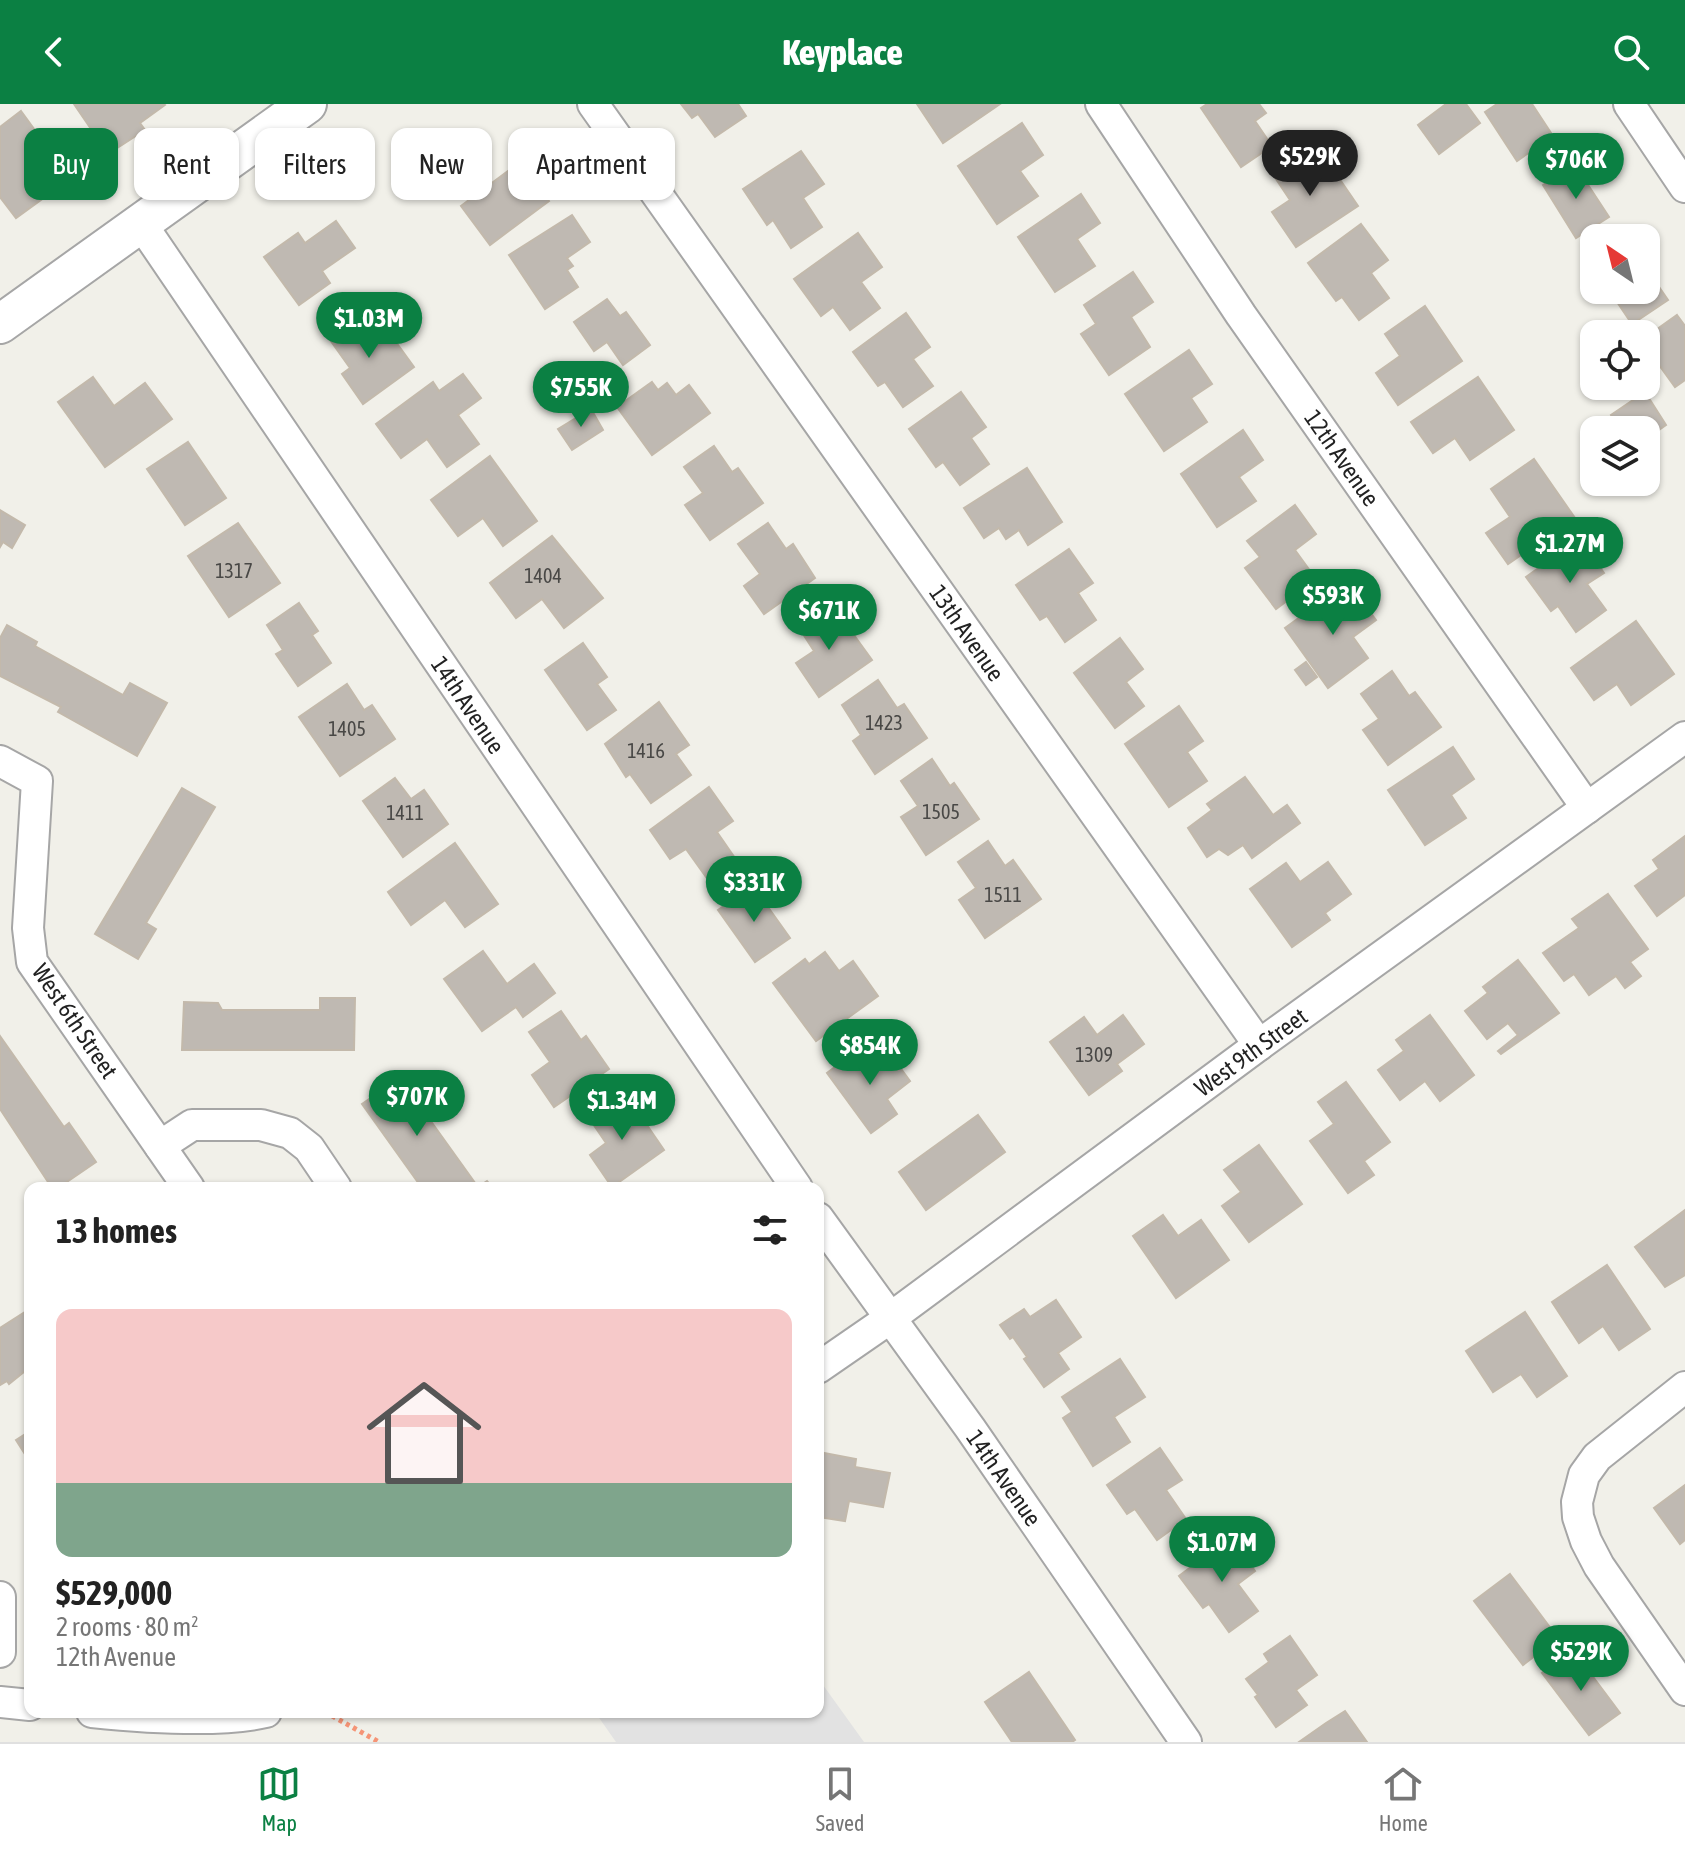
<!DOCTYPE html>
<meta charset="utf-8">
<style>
body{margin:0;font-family:"Asap Condensed",sans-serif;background:#f6f6f6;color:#222;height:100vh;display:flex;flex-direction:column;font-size:30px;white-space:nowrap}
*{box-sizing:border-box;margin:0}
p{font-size:26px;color:#767676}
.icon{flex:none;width:44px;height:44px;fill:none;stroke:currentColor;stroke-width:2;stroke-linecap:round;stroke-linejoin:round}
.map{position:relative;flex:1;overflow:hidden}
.side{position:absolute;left:24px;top:1078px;width:800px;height:536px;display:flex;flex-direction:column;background:#fff;border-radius:16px;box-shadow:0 2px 6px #0004}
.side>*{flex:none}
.guide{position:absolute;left:24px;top:24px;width:800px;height:72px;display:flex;gap:16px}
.needle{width:52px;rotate:325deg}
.controls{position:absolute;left:1580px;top:120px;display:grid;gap:16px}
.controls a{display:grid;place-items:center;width:80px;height:80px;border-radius:16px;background:#fff;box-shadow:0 2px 6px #0004;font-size:40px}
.price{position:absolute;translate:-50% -68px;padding:0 18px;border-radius:28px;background:#0b8043;color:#fff;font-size:26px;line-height:52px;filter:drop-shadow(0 2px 4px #0008)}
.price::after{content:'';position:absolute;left:50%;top:48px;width:24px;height:18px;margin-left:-12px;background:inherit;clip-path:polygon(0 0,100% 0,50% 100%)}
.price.current{background:#222;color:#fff}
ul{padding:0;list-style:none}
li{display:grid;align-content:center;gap:16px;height:424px;padding:0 32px}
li+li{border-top:2px solid #e0e0e0}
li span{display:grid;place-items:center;height:248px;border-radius:16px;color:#555}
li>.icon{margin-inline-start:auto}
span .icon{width:144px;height:144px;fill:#fffc;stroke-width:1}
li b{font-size:34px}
h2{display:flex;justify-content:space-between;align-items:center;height:96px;padding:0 32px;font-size:34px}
.chip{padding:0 28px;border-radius:16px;background:#fff;box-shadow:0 2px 6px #0004;font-size:28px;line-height:72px}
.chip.current{background:#0b8043;color:#fff}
header{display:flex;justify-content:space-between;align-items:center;height:104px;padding:0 32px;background:#0b8043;color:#fff;font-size:36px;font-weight:800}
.dock{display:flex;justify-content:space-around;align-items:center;height:112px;border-top:2px solid #e0e0e0;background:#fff;font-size:22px;color:#767676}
.dock a{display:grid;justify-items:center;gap:4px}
.dock .current{color:#0b8043}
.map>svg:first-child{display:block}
</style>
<header><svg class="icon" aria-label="back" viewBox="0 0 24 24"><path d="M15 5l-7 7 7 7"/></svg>Keyplace<svg class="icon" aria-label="search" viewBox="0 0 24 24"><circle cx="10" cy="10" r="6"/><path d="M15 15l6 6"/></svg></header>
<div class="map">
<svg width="1685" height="1638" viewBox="0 0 1685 1638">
<rect width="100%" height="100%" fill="#f1f0e9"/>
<!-- parking -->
<path fill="#e2e2e2" d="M 818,1574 L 864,1638 L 616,1638 L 595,1608 L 818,1608 Z"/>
<!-- building -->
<g fill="#bfb9b2" stroke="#c3b9ab" stroke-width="2">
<path d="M 74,0 L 164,0 L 165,1 L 140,19 L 145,26 L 108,50 Z"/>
<path d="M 681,0 L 738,0 L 746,12 L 715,33 L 698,10 L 692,14 Z"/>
<path d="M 917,0 L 1000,0 L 943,39 Z"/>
<path d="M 1207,0 L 1259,0 L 1266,9 L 1255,17 L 1272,42 L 1241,63 L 1201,4 Z"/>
<path d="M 1446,0 L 1466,0 L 1480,19 L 1439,50 L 1418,21 Z"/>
<path d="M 1497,0 L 1532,0 L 1553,32 L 1517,57 L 1485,8 Z"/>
<path d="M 21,7 L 53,51 L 38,61 L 48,75 L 38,83 L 45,93 L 16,114 L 0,93 L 0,23 Z"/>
<path d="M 1022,19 L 1043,51 L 1020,67 L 1038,92 L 997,120 L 958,62 Z"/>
<path d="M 1308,44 L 1325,70 L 1332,64 L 1358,102 L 1296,143 L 1272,108 L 1290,96 L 1272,69 Z"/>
<path d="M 801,47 L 824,80 L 803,94 L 822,123 L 791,144 L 773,116 L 767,121 L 743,85 Z"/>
<path d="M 520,58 L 549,97 L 490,141 L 461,102 Z"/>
<path d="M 1575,61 L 1609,113 L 1576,134 L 1543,81 Z"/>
<path d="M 1081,90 L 1100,119 L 1077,135 L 1095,162 L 1055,188 L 1018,133 Z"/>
<path d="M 572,111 L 590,138 L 567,154 L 573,162 L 567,166 L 578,183 L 545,205 L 509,151 Z"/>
<path d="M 336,117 L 355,144 L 322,167 L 330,179 L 299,201 L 264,153 L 298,129 L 305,139 Z"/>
<path d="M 1361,120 L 1388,156 L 1371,169 L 1389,194 L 1359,216 L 1342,193 L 1336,197 L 1308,159 Z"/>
<path d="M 858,129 L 882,163 L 861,178 L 880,204 L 850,226 L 833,203 L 821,212 L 794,175 Z"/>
<path d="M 1646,164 L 1668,196 L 1632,220 L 1609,186 L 1646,186 Z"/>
<path d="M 1133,168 L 1153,198 L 1131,213 L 1150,243 L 1109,271 L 1081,230 L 1096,220 L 1084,201 Z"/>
<path d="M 607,195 L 620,212 L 626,208 L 650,241 L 623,261 L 607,238 L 594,247 L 574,218 Z"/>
<path d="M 1425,202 L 1462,257 L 1398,301 L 1376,269 L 1400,252 L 1385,230 Z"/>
<path d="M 906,209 L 930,243 L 913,255 L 933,282 L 903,303 L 885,278 L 878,282 L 853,248 Z"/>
<path d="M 1677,211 L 1685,222 L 1685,276 L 1675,283 L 1646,243 L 1646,233 Z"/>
<path d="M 356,214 L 375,241 L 390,230 L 414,263 L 363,300 L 342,270 L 350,264 L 328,233 Z"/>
<path d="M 1189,246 L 1212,280 L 1191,294 L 1207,318 L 1164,347 L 1125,290 Z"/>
<path d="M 463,270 L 481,294 L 458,311 L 479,340 L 447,363 L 427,335 L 401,354 L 376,320 L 433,278 L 439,287 Z"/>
<path d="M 93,273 L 114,302 L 145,279 L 172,315 L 105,363 L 58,298 Z"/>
<path d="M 1478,273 L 1514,326 L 1470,356 L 1455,334 L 1433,349 L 1411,318 Z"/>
<path d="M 652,278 L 658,286 L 667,279 L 676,291 L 689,281 L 710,309 L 652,351 L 617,303 Z"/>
<path d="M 961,288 L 986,323 L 971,334 L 989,360 L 960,381 L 943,358 L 936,363 L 909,325 Z"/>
<path d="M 1645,288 L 1666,321 L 1646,335 L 1646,326 L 1621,326 L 1611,311 Z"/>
<path d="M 591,305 L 603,326 L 572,346 L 558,325 Z"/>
<path d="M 1243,326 L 1263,356 L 1239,373 L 1256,397 L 1217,423 L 1181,370 Z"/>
<path d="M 188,338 L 226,394 L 185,421 L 147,365 Z"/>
<path d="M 714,342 L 732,368 L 738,364 L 763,399 L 710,436 L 685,401 L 703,389 L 684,363 Z"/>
<path d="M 490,352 L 537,417 L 503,442 L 483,414 L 458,432 L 431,396 Z"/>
<path d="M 1534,355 L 1575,414 L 1508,460 L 1486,429 L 1510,413 L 1491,385 Z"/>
<path d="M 1027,364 L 1062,418 L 1028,441 L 1019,426 L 1006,435 L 999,424 L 984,434 L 964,404 Z"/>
<path d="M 1295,401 L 1316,430 L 1295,446 L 1316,475 L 1276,505 L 1245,464 L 1260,453 L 1247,437 Z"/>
<path d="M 0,406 L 25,421 L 12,444 L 3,438 L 0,443 Z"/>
<path d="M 238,419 L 280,479 L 229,513 L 188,452 Z"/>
<path d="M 768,419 L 786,445 L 793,440 L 815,474 L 764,510 L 744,482 L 760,470 L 738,440 Z"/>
<path d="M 552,432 L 603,494 L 564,524 L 542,495 L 516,514 L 490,479 Z"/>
<path d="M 1579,435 L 1604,469 L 1587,480 L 1606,506 L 1576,528 L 1558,502 L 1551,507 L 1526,473 Z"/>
<path d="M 1069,445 L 1093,479 L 1078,489 L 1096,516 L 1065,538 L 1047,512 L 1040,516 L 1016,481 Z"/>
<path d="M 1354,487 L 1376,516 L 1353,533 L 1368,554 L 1328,584 L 1285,524 L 1321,498 L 1327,506 Z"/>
<path d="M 299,499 L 318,527 L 312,531 L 331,559 L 298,582 L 276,550 L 283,546 L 267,521 Z"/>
<path d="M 822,501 L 841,528 L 848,523 L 872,556 L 819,593 L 796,559 L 814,547 L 796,519 Z"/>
<path d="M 1636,517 L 1674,570 L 1631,601 L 1617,580 L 1594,596 L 1571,564 Z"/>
<path d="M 7,521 L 37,538 L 35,542 L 123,591 L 130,579 L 167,599 L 137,652 L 58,608 L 61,603 L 0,572 L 0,534 Z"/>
<path d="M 1120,534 L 1143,565 L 1126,578 L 1144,602 L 1115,624 L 1074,569 Z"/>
<path d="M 583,539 L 607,573 L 597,580 L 616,606 L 587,626 L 545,566 Z"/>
<path d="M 1306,558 L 1317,573 L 1306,581 L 1295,566 Z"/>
<path d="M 1392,567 L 1409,592 L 1415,588 L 1441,623 L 1388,661 L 1363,626 L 1379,615 L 1361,590 Z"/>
<path d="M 878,576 L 897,604 L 904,600 L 927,634 L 875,670 L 853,637 L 861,631 L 842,601 Z"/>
<path d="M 347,580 L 364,606 L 372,601 L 395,635 L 340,672 L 299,613 Z"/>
<path d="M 659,598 L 689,641 L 676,650 L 691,671 L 651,699 L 630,670 L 626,673 L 605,640 Z"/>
<path d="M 1179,602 L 1203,637 L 1187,648 L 1207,677 L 1169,703 L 1125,640 Z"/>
<path d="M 1453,643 L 1474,675 L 1451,691 L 1466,714 L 1425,741 L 1388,686 Z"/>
<path d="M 932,655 L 950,682 L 954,679 L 979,715 L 926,751 L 901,713 L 918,702 L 901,677 Z"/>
<path d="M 1245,673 L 1273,711 L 1287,701 L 1300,719 L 1252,754 L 1243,741 L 1228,751 L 1219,745 L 1207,753 L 1188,724 L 1212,706 L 1207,700 Z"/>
<path d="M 395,674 L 411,695 L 424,686 L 448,720 L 403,753 L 363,697 Z"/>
<path d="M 709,683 L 733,717 L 717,728 L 737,757 L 709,777 L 686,745 L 670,755 L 650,726 Z"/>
<path d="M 182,684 L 215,703 L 146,819 L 156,825 L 138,855 L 95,830 Z"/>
<path d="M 1685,732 L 1685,791 L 1657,812 L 1635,782 L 1659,765 L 1653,756 Z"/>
<path d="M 988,737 L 1005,762 L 1013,756 L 1041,795 L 985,834 L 959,796 L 976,784 L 958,758 Z"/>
<path d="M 455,739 L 498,800 L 465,823 L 445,796 L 411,821 L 388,788 Z"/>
<path d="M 1328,758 L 1351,790 L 1325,809 L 1330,816 L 1292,843 L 1250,785 L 1286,759 L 1300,778 Z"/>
<path d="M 753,782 L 790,834 L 755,858 L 718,806 Z"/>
<path d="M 1608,790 L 1648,845 L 1630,858 L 1641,872 L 1625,884 L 1616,872 L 1589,891 L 1574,870 L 1564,877 L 1543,849 L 1579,824 L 1572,815 Z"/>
<path d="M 483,847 L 507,880 L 534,860 L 555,889 L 523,913 L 516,903 L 482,927 L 444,875 Z"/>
<path d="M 825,848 L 839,867 L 853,857 L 878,892 L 816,937 L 773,879 L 805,855 L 809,860 Z"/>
<path d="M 1518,856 L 1559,909 L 1501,950 L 1498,947 L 1518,931 L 1508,919 L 1487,935 L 1465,907 L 1488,889 L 1483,883 Z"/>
<path d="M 320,894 L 355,894 L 354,946 L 182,946 L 184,898 L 218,899 L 222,906 L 320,906 Z"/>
<path d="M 561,907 L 581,936 L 586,932 L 609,965 L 554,1003 L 532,971 L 550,958 L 529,928 Z"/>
<path d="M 1123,911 L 1144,940 L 1117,960 L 1122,967 L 1089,991 L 1050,938 L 1084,913 L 1097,931 Z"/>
<path d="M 1430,911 L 1474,971 L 1440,997 L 1425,977 L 1400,996 L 1378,966 L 1404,947 L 1396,936 Z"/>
<path d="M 0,932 L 64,1023 L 69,1019 L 96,1058 L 58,1084 L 52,1084 L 0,1005 Z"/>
<path d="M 885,943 L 910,977 L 887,995 L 897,1010 L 871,1029 L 827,969 L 851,951 L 859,962 Z"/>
<path d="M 403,972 L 431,1012 L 430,1016 L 478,1083 L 487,1077 L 493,1084 L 422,1084 L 362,1000 Z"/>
<path d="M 1346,978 L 1390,1038 L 1364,1057 L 1374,1071 L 1348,1089 L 1310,1037 L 1334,1020 L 1318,998 Z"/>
<path d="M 616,991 L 635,1019 L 642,1014 L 664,1046 L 612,1083 L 590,1051 L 606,1039 L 587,1011 Z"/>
<path d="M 978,1011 L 1005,1048 L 926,1106 L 899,1068 Z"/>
<path d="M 1259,1041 L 1302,1100 L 1249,1138 L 1222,1102 L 1241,1088 L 1224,1066 Z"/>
<path d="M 1685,1106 L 1685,1171 L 1665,1183 L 1635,1143 Z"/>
<path d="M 1163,1111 L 1178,1132 L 1201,1116 L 1229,1156 L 1176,1194 L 1133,1132 Z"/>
<path d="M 1607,1161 L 1650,1225 L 1619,1246 L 1603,1222 L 1579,1239 L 1552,1198 Z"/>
<path d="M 1056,1196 L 1081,1233 L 1058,1249 L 1069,1265 L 1044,1283 L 1024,1255 L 1027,1253 L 1013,1233 L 1010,1235 L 1000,1221 L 1024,1205 L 1030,1213 Z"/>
<path d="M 28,1206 L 30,1263 L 9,1280 L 7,1277 L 0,1281 L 0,1224 Z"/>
<path d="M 1525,1208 L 1567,1272 L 1537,1293 L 1521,1270 L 1493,1288 L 1466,1247 Z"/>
<path d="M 1120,1255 L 1145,1293 L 1114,1313 L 1130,1338 L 1093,1362 L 1063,1314 L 1072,1308 L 1062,1293 Z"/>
<path d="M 30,1327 L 30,1358 L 16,1336 Z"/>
<path d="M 1160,1344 L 1182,1376 L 1166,1386 L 1186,1415 L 1157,1436 L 1135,1405 L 1127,1410 L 1107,1381 Z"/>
<path d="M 819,1348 L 856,1355 L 855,1363 L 890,1369 L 883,1403 L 849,1397 L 845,1417 L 818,1413 Z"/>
<path d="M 1685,1381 L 1685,1436 L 1680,1440 L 1654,1404 Z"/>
<path d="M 1231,1433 L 1255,1467 L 1238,1480 L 1258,1507 L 1229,1528 L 1209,1500 L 1203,1504 L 1179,1472 Z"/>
<path d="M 1510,1470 L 1558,1534 L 1523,1561 L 1474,1497 Z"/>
<path d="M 1290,1532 L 1317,1571 L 1296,1586 L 1307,1601 L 1276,1623 L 1255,1593 L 1258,1591 L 1246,1575 L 1269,1558 L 1264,1550 Z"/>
<path d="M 1573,1546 L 1620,1609 L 1589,1631 L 1542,1569 Z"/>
<path d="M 1029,1568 L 1075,1636 L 1072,1638 L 1012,1638 L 985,1598 Z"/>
<path d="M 1345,1607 L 1367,1638 L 1299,1638 L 1326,1619 Z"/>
</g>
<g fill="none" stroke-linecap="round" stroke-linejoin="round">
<!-- minor casing -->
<g stroke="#a6a6a6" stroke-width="34">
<g id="minor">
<path d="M 593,0 L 1259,941"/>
<path d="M 1101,0 L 1241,211 L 1587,704"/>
<path d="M 1629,0 L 1685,83"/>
<path d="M 140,118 L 797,1084"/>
<path d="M 0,657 L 37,677 L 28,824 L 32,858 L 189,1084"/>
<path d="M 160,1042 L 192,1021 L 261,1021 L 290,1029 L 309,1044 L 336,1084"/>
<path d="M 818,1114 L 970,1324 L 1186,1638"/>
<path d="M 818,1264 L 889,1215 L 1259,941 L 1685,633"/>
<path d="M 1685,1283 L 1597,1353 L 1584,1371 L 1577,1398 L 1578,1413 L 1586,1437 L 1599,1462 L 1685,1586"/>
<path d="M 0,1493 L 0,1548"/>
<path d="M 0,1598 L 30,1601"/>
<path d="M 92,1608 C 141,1613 218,1619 266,1608"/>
</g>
</g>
<!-- tertiary casing -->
<g stroke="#a6a6a6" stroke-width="42">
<path id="tertiary" d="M 0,220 L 307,0"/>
</g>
<!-- path -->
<path stroke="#f59476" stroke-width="5" stroke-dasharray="4 4" stroke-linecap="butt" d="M 325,1608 L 379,1638"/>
<!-- minor -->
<use href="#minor" stroke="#fff" stroke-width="30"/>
<!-- tertiary -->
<use href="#tertiary" stroke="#fff" stroke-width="38"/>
</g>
<g text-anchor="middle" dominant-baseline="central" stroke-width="6" stroke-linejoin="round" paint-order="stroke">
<!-- number labels -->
<g font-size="20" fill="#494846">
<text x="234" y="466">1317</text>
<text x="543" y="471">1404</text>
<text x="884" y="618">1423</text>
<text x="347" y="624">1405</text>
<text x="646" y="646">1416</text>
<text x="941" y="707">1505</text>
<text x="405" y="708">1411</text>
<text x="1003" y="790">1511</text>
<text x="1094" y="950">1309</text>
</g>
<!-- street labels -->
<g font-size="24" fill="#222" stroke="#fff">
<text transform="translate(1342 354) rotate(55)">12th Avenue</text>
<text transform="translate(967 529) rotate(55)">13th Avenue</text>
<text transform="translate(468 601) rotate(56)">14th Avenue</text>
<text transform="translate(75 917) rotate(56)">West 6th Street</text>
<text transform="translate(1251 948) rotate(-36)">West 9th Street</text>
<text transform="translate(1004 1374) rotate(55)">14th Avenue</text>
</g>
</g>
</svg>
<div class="controls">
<a><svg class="needle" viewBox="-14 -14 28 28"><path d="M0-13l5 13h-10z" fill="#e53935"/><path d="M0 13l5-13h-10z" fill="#767676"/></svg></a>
<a><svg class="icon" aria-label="locate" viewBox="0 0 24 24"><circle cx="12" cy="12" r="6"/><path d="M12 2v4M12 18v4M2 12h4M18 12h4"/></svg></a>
<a><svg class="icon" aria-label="layers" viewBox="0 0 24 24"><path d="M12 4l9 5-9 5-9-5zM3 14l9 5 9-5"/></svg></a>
</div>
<b class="price current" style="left:1310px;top:94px">$529K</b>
<b class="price" style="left:1576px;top:97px">$706K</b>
<b class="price" style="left:369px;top:256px">$1.03M</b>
<b class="price" style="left:581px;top:325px">$755K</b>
<b class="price" style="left:1570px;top:481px">$1.27M</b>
<b class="price" style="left:1333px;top:533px">$593K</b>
<b class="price" style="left:829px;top:548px">$671K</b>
<b class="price" style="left:754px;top:820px">$331K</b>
<b class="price" style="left:870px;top:983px">$854K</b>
<b class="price" style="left:417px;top:1034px">$707K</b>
<b class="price" style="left:622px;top:1038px">$1.34M</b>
<b class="price" style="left:1222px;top:1480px">$1.07M</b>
<b class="price" style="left:1581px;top:1589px">$529K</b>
<div class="guide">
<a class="chip current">Buy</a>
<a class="chip">Rent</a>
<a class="chip">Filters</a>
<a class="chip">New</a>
<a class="chip">Apartment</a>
</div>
<section class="side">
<h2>13 homes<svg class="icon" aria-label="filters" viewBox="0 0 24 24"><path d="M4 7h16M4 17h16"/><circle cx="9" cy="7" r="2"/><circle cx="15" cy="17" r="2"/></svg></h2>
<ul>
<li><span style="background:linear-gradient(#f6c9c9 70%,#7fa58c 0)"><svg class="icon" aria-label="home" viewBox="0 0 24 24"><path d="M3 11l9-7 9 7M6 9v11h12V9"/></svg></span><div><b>$529,000</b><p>2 rooms · 80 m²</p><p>12th Avenue</p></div></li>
</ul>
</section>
</div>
<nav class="dock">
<a class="current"><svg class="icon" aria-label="map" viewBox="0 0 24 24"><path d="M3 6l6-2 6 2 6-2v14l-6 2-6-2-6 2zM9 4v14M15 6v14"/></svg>Map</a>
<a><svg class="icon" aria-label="saved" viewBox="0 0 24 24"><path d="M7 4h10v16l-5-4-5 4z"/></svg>Saved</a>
<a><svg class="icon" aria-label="home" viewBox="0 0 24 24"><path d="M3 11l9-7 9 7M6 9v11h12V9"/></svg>Home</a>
</nav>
